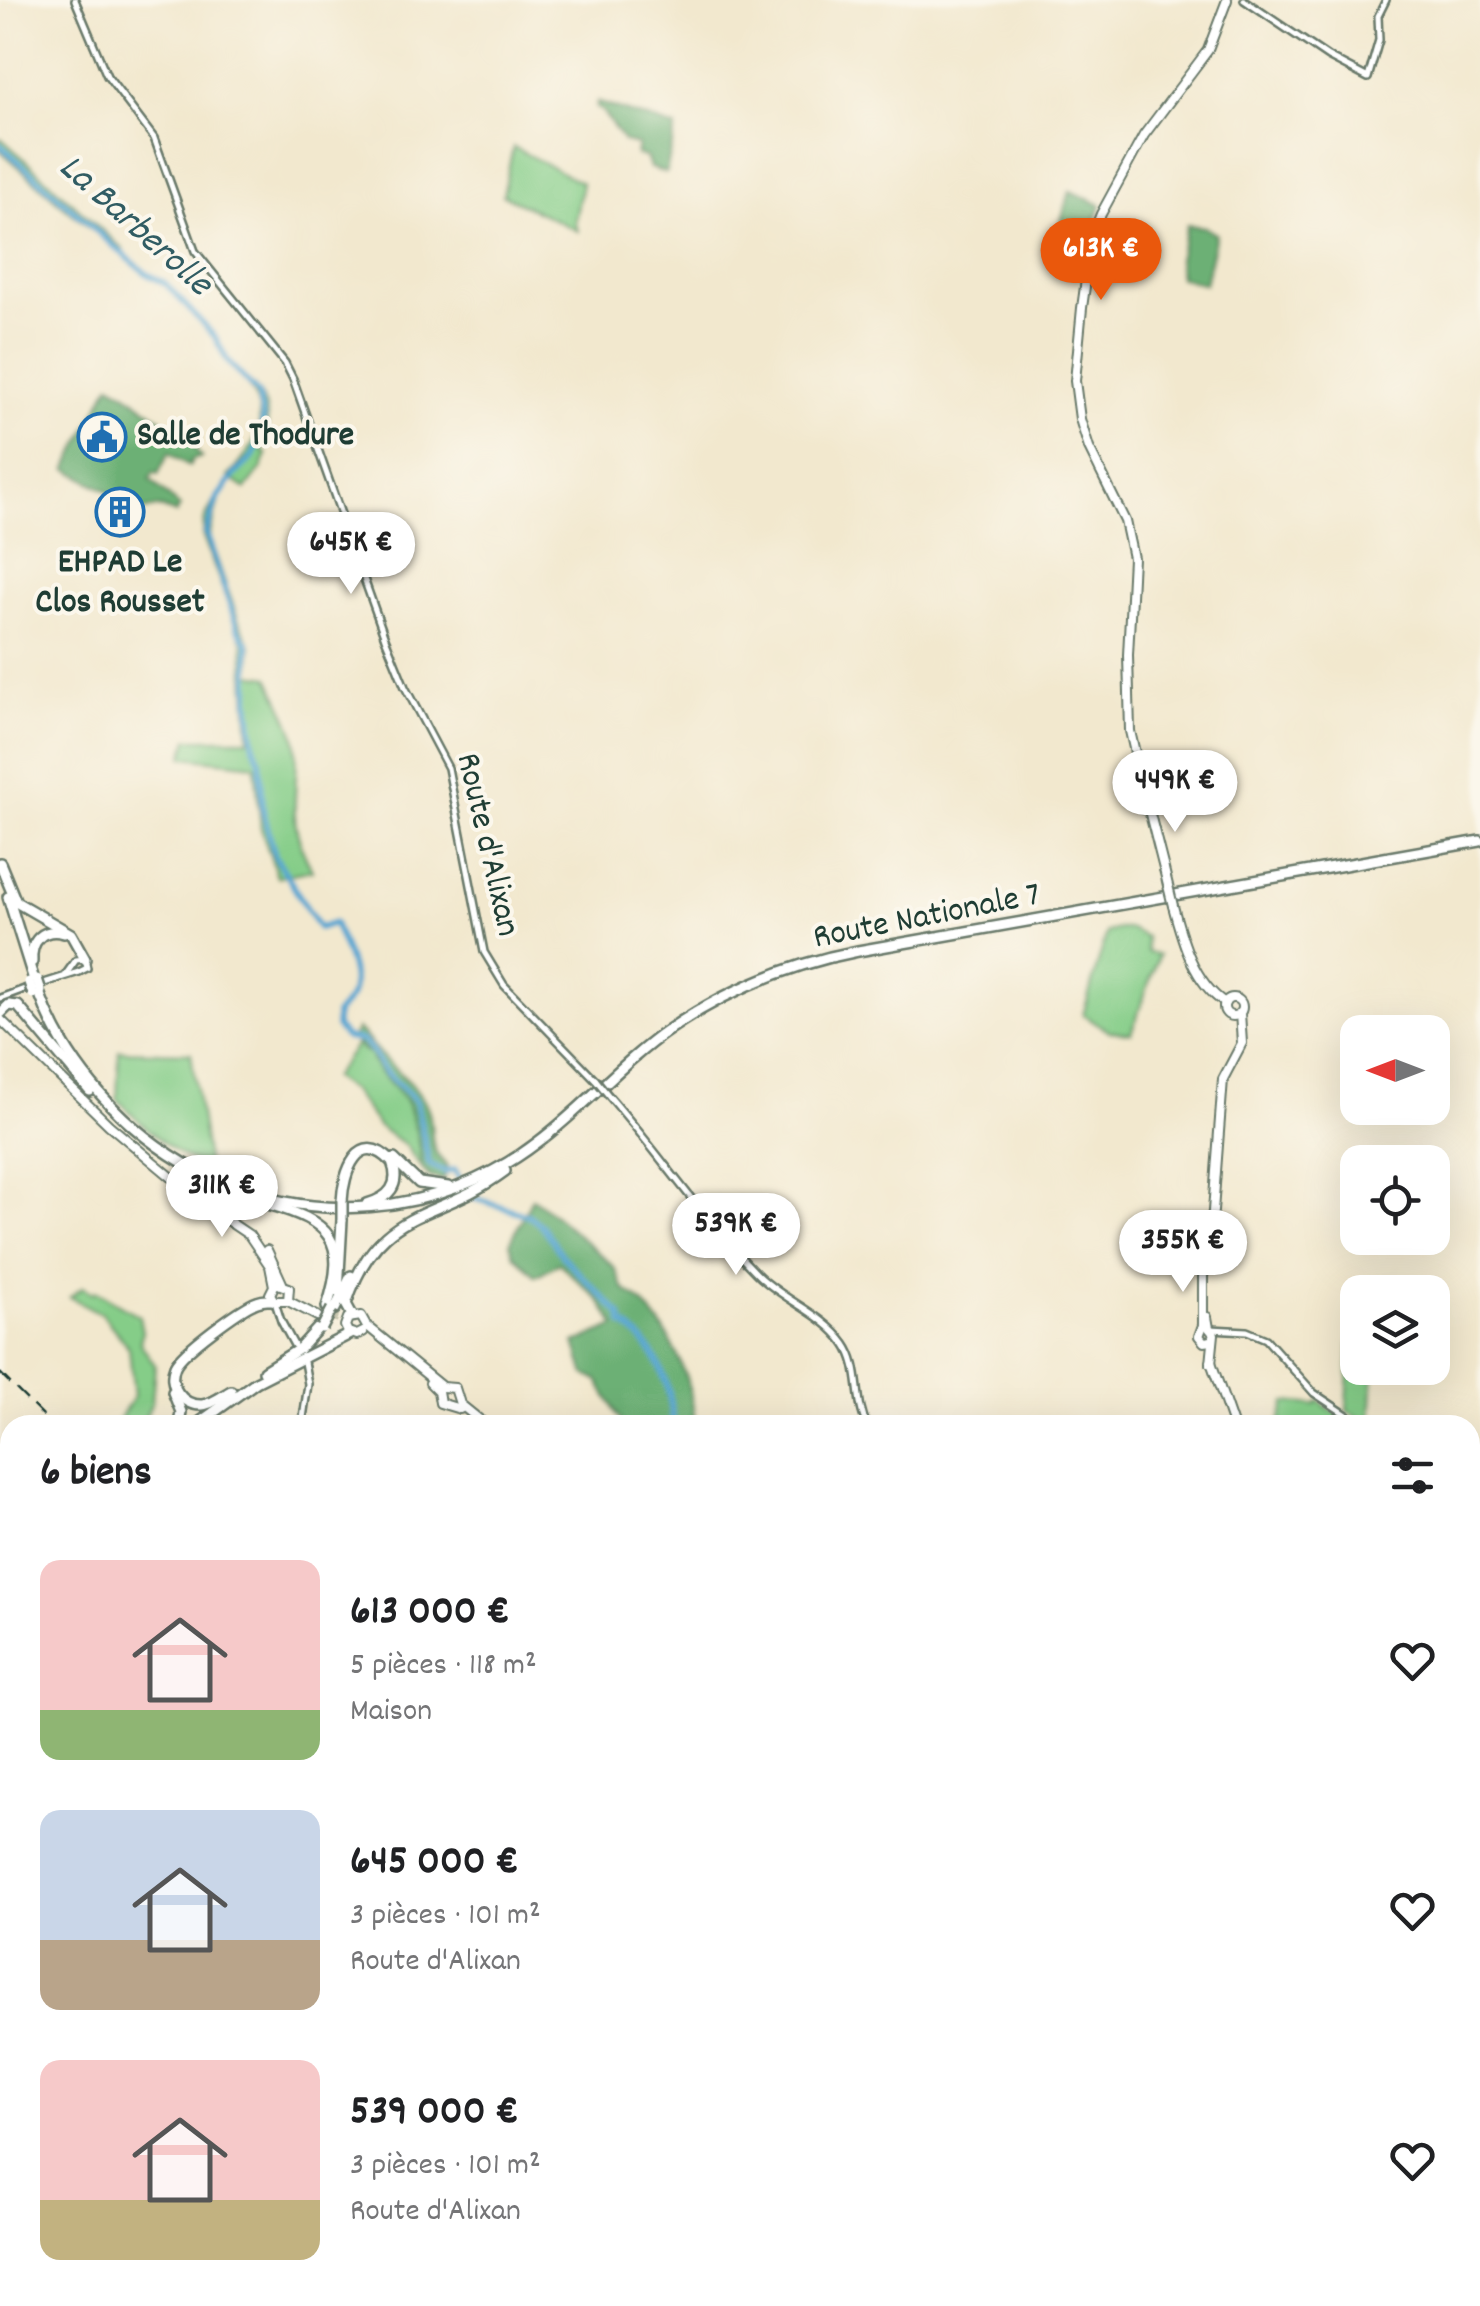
<!DOCTYPE html>
<html lang="fr">
<meta charset="utf-8">
<style>
body{margin:0;font-family:Dekko,sans-serif;background:#f2f2f2;color:#202124;height:100vh;display:flex;flex-direction:column;font-size:38px;white-space:nowrap}
*{box-sizing:border-box;margin:0}
p{font-size:32px;color:#757577}
.icon{flex:none;width:55px;height:55px;fill:none;stroke:currentColor;stroke-width:2;stroke-linecap:round;stroke-linejoin:round}
.map{position:relative;flex:1;overflow:hidden}
.panel{position:absolute;left:0px;top:1415px;width:1480px;height:892px;display:flex;flex-direction:column;background:#fff;border-radius:30px 30px 0 0;box-shadow:0 10px 40px #0002}
.panel>*{flex:none}
.needle{width:65px;rotate:270deg}
.buttons{position:absolute;left:1340px;top:1015px;display:grid;gap:20px}
.buttons a{display:grid;place-items:center;width:110px;height:110px;border-radius:20px;background:#fff;box-shadow:0 10px 40px #0002;font-size:50px}
.price{position:absolute;translate:-50% -85px;padding:0 22px;border-radius:35px;background:#fff;color:#222;font-size:32px;line-height:65px;filter:drop-shadow(0 2px 5px #0008)}
.price::after{content:'';position:absolute;left:50%;top:60px;width:30px;height:22px;margin-left:-15px;background:inherit;clip-path:polygon(0 0,100% 0,50% 100%)}
.price.on{background:#ea580c;color:#fff}
ul{padding:0;list-style:none}
li{display:flex;align-items:center;gap:30px;height:250px;padding:0 40px}
li span{display:grid;place-items:center;flex:none;width:280px;height:200px;border-radius:20px;color:#555}
li>.icon{margin-inline-start:auto}
span .icon{width:120px;height:120px;fill:#fffc;stroke-width:1}
li b{font-size:42px}
h2{display:flex;justify-content:space-between;align-items:center;height:120px;padding:0 40px;font-size:42px}
.map>svg:first-child{display:block}
</style>
<div class="map">
<svg width="1480" height="2306" viewBox="0 0 1480 2306">
<rect width="100%" height="100%" fill="#fbf7ec"/>
<filter id="ink" filterUnits="userSpaceOnUse"><feTurbulence type="fractalNoise" baseFrequency=".01" numOctaves="2"/><feDisplacementMap in="SourceGraphic" scale="20" xChannelSelector="R" yChannelSelector="G"/><feConvolveMatrix kernelMatrix="1 2 1 2 8 2 1 2 1" color-interpolation-filters="sRGB"/></filter>
<filter id="wash" filterUnits="userSpaceOnUse"><feTurbulence type="fractalNoise" baseFrequency=".0048" numOctaves="4" result="noise"/><feDisplacementMap in="SourceGraphic" scale="40" xChannelSelector="R" yChannelSelector="G"/><feGaussianBlur stdDeviation="2.25" result="paint"/><feColorMatrix in="noise" values="0 0 0 0 0 0 0 0 0 0 0 0 0 0 0 0 0 1.4 0 .05"/><feComposite in="paint" operator="in"/></filter>
<g filter="url(#wash)">
<rect width="100%" height="100%" fill="#f2e8ce"/>
<!-- green -->
<g fill="#85cd88" stroke="#52855e" stroke-width="2.5">
<path d="M 0,138 L 2,139 L 123,249 L 120,252 L 63,206 L 0,150 Z"/>
<path d="M 513,147 L 582,183 L 575,221 L 578,231 L 503,195 Z"/>
<path d="M 250,383 C 272,402 269,425 262,451 L 267,454 L 262,468 L 246,489 L 228,477 C 252,451 274,420 248,386 Z"/>
<path d="M 214,501 L 218,503 L 209,537 L 238,619 L 251,646 L 250,674 L 269,677 C 275,690 295,730 296,741 C 300,797 283,815 312,870 L 277,877 L 261,828 L 255,765 L 183,757 L 188,739 L 249,739 L 243,643 L 203,537 L 204,521 Z"/>
<path d="M 1119,929 L 1130,929 L 1146,937 L 1147,952 L 1159,955 L 1131,1033 L 1109,1031 L 1083,1015 L 1107,932 Z"/>
<path d="M 356,1045 L 371,1055 L 373,1063 L 407,1102 L 417,1133 L 422,1169 L 405,1145 L 379,1127 L 353,1092 L 332,1078 Z"/>
<path d="M 119,1051 L 191,1053 L 208,1168 C 172,1156 143,1125 117,1099 Z"/>
<path d="M 82,1287 L 93,1293 L 96,1291 L 139,1316 L 142,1332 L 140,1343 L 155,1365 L 152,1402 L 142,1425 L 116,1425 L 134,1396 L 129,1348 L 102,1314 L 70,1297 Z"/>
<path d="M 1351,1318 L 1357,1319 L 1358,1368 L 1374,1368 L 1371,1423 L 1347,1411 Z"/>
<path d="M 1319,1401 L 1344,1419 L 1345,1425 L 1279,1425 L 1286,1402 L 1315,1405 Z"/>
<path d="M 1477,1588 L 1470,1633 L 1480,1635 L 1480,1726 L 1470,1728 L 1470,1590 Z"/>
</g>
<!-- forest -->
<g fill="#6cb074" stroke="#467654" stroke-width="2.5">
<path d="M 597,102 L 676,128 L 666,173 L 650,168 L 646,157 L 636,155 L 638,145 L 624,142 L 602,111 L 596,108 Z"/>
<path d="M 1070,191 L 1101,205 L 1084,251 L 1056,237 Z"/>
<path d="M 1187,225 L 1205,227 L 1216,234 L 1205,284 L 1179,277 L 1178,259 Z"/>
<path d="M 110,384 C 141,399 168,432 199,438 L 195,449 L 201,457 L 192,460 L 189,466 L 169,453 L 158,474 L 154,472 L 150,479 L 180,507 L 176,514 L 158,507 L 143,511 L 67,469 Z"/>
<path d="M 357,1029 C 368,1037 374,1048 384,1058 C 400,1075 416,1084 427,1106 C 436,1127 425,1149 447,1165 L 444,1180 L 430,1177 L 422,1169 L 417,1133 L 407,1102 L 377,1069 L 371,1055 L 351,1039 Z"/>
<path d="M 532,1198 C 542,1204 610,1261 615,1269 C 619,1276 620,1285 625,1290 C 629,1294 634,1295 638,1299 C 671,1329 693,1381 695,1425 L 623,1425 L 598,1380 L 585,1375 L 575,1343 L 616,1326 L 598,1299 L 559,1263 L 536,1276 L 514,1255 L 510,1243 Z"/>
</g>
<g fill="none" stroke-linecap="round" stroke-linejoin="round">
<!-- river -->
<g stroke="#57a6d1" stroke-width="6">
<path d="M 0,145 L 117,249 L 147,274 L 165,283 L 215,337 L 228,362 L 258,394 L 263,418 L 260,441 L 252,458 L 235,474 L 217,499 L 206,533 L 238,629 L 248,644 L 249,701 L 254,746 L 260,761 L 263,811 L 275,856 L 319,928 L 334,923 C 341,942 359,974 351,995 C 348,1002 340,1008 336,1014 L 336,1027 L 346,1038 L 363,1041 L 369,1047 L 385,1072 L 416,1101 L 429,1164 L 445,1172 L 455,1170 L 459,1178"/>
<path d="M 474,1198 L 528,1215 L 542,1226 L 564,1258 L 621,1315 L 623,1324 C 658,1347 671,1385 673,1425"/>
</g>
</g>
</g>
<g filter="url(#ink)">
<g fill="none" stroke-linecap="round" stroke-linejoin="round">
<!-- major-tunnel -->
<path stroke="#c8c6af" stroke-width="8" stroke-dasharray="8 4" stroke-linecap="butt" d="M 319,1313 L 339,1319"/>
<!-- minor casing -->
<g stroke="#69796a" stroke-width="10">
<g id="minor">
<path d="M 75,0 L 107,76 L 154,138 L 195,251 L 285,363 L 293,379 L 385,638 L 405,687 L 448,768 L 484,952 L 504,985 L 596,1080"/>
<path d="M 1244,0 L 1328,57 L 1368,78 L 1379,40 L 1378,16 L 1386,0"/>
<path d="M 79,972 L 87,968 L 85,959"/>
<path d="M 66,974 L 76,960 L 85,959"/>
<path d="M 41,984 L 79,972"/>
<path d="M 0,998 L 30,987"/>
<path d="M 609,1096 C 659,1153 702,1218 756,1273 C 782,1300 823,1313 845,1344 C 862,1368 854,1400 867,1425"/>
<path d="M 275,1302 L 281,1321 L 294,1345"/>
<path d="M 1211,1329 L 1247,1331 L 1266,1339 L 1314,1393 L 1362,1425"/>
<path d="M 302,1425 L 308,1384 L 304,1362"/>
<path d="M 1470,1472 L 1480,1475"/>
<path d="M 0,2194 L 10,2188"/>
<path d="M 0,2261 L 10,2235"/>
<path d="M 1470,2267 L 1480,2264"/>
<path d="M 131,2298 L 149,2306"/>
<path d="M 862,2298 L 873,2306"/>
<path d="M 199,2306 L 199,2298"/>
<path d="M 587,2306 L 591,2298"/>
</g>
</g>
<!-- major casing -->
<g stroke="#69796a" stroke-width="12">
<g id="major">
<circle cx="1148" cy="803" r="7"/>
<path d="M 1145,796 L 1130,731 L 1128,655 L 1133,558 L 1125,521 L 1089,448 L 1080,419 L 1075,381 L 1082,308 L 1092,236 L 1101,214 L 1144,135 L 1208,50 L 1227,0"/>
<path d="M 1149,810 L 1164,869"/>
<path d="M 1173,906 C 1182,940 1194,983 1225,1003"/>
<circle cx="1233" cy="1007" r="9"/>
<path d="M 0,1019 L 109,1125 L 206,1206 L 249,1235 L 270,1266 L 274,1286 L 270,1294 L 274,1301 L 288,1301 L 317,1316"/>
<path d="M 267,1250 L 282,1283"/>
<path d="M 278,1284 L 289,1288 L 288,1301"/>
<path d="M 1207,1317 L 1209,1328 L 1214,1334 L 1211,1364"/>
<path d="M 363,1332 L 357,1335 L 348,1332 L 345,1326 L 348,1318 L 361,1316 L 366,1325 L 442,1387 L 455,1388 L 460,1404 L 486,1425"/>
<path d="M 1212,1341 L 1204,1342 L 1199,1336 L 1203,1325 L 1203,1277 L 1213,1211 L 1223,1079 L 1242,1043 L 1240,1013"/>
<path d="M 1211,1362 L 1233,1425"/>
<path d="M 430,1383 L 438,1391 L 440,1403 L 460,1409"/>
<path d="M 1470,1848 L 1480,1848"/>
<path d="M 413,2298 L 417,2306"/>
<path d="M 1138,2298 L 1140,2306"/>
<path d="M 1419,2298 L 1423,2306"/>
</g>
</g>
<!-- highway casing -->
<g stroke="#69796a" stroke-width="14">
<g id="highway">
<path d="M 0,863 L 16,902 L 71,934 L 85,959"/>
<path d="M 8,897 L 34,980"/>
<path d="M 32,962 C 30,941 43,927 64,933"/>
<path d="M 39,992 C 66,1067 125,1132 196,1170 C 304,1229 440,1218 538,1142 C 585,1107 622,1062 670,1029 C 727,990 790,964 858,951 L 1480,841"/>
<path d="M 1,1013 L 9,1005 L 18,1006 L 90,1091"/>
<path d="M 394,1159 L 419,1183 L 448,1187"/>
<path d="M 342,1201 C 343,1174 358,1127 392,1162 C 401,1185 389,1198 367,1204"/>
<path d="M 268,1204 C 330,1222 349,1239 327,1307"/>
<path d="M 338,1292 L 342,1220"/>
<path d="M 335,1309 L 351,1276"/>
<path d="M 352,1315 L 346,1304 C 379,1203 434,1224 505,1171"/>
<path d="M 264,1371 L 299,1349 L 319,1327"/>
<path d="M 231,1391 C 222,1396 213,1404 202,1405 C 182,1406 167,1385 175,1366 C 182,1351 241,1308 257,1302 C 264,1299 265,1300 273,1300"/>
<path d="M 173,1392 L 181,1412 L 179,1425"/>
<path d="M 196,1425 L 256,1382 L 350,1334"/>
<path d="M 0,1624 L 10,1613"/>
<path d="M 0,1634 L 10,1623"/>
</g>
</g>
<!-- minor -->
<use href="#minor" stroke="#fff" stroke-width="5"/>
<!-- major -->
<use href="#major" stroke="#fff" stroke-width="8"/>
<!-- highway -->
<use href="#highway" stroke="#fff" stroke-width="9"/>
<!-- rail -->
<g stroke="#1f3d34" stroke-width="2.5" stroke-dasharray="15 8" stroke-linecap="butt">
<path d="M 0,1373 L 52,1425"/>
<path d="M 605,2298 L 607,2306"/>
</g>
<!-- minor-bridge casing -->
<g stroke="#69796a" stroke-width="10" stroke-linecap="butt">
<path id="minor-bridge" d="M 596,1080 L 609,1096"/>
</g>
<!-- major-bridge casing -->
<g stroke="#69796a" stroke-width="12" stroke-linecap="butt">
<g id="major-bridge">
<path d="M 1164,869 L 1173,906"/>
<path d="M 0,1612 L 10,1621"/>
</g>
</g>
<!-- highway-bridge casing -->
<g stroke="#69796a" stroke-width="14" stroke-linecap="butt">
<g id="highway-bridge">
<path d="M 37,979 L 41,991"/>
<path d="M 29,982 L 33,994"/>
<path d="M 342,1220 L 342,1201"/>
<path d="M 322,1328 L 332,1309"/>
</g>
</g>
<!-- minor-bridge -->
<use href="#minor-bridge" stroke="#fff" stroke-width="5"/>
<!-- major-bridge -->
<use href="#major-bridge" stroke="#fff" stroke-width="8"/>
<!-- highway-bridge -->
<use href="#highway-bridge" stroke="#fff" stroke-width="9"/>
</g>
</g>
<!-- icons -->
<defs>
<g id="civic-ring" transform="scale(2.5)"><circle r="9.5" fill="#fbf7ec" stroke="#1f6fb2" stroke-width="1.5"/><path d="M-.6-6.5H3V-4.5H.6V-3L4-1V1h2V6H-6V1h2V-1L-.6-3ZM-1.2 2.5V6h2.4V2.5Z" fill="#1f6fb2"/></g>
<g id="building-ring" transform="scale(2.5)"><circle r="9.5" fill="#fbf7ec" stroke="#1f6fb2" stroke-width="1.5"/><path d="M-4-6H4V6H1V3H-1V6H-4ZM-2.5-4.3h1.7v1.8h-1.7ZM.8-4.3h1.7v1.8H.8ZM-2.5-1h1.7V.8h-1.7ZM.8-1h1.7V.8H.8Z" fill="#1f6fb2"/></g>
</defs>
<g fill-rule="evenodd">
<use href="#civic-ring" x="102" y="437"/>
<use href="#building-ring" x="120" y="512"/>
</g>
<g text-anchor="middle" dominant-baseline="central" stroke-width="8" stroke-linejoin="round" paint-order="stroke">
<!-- poi labels -->
<g font-size="35" font-weight="bold" fill="#1f3d34" stroke="#fbf7ec" text-anchor="start">
<text x="137" y="437">Salle de Thodure</text>
<text x="120" y="564" text-anchor="middle">EHPAD Le<tspan x="120" dy="40">Clos Rousset</tspan></text>
</g>
<!-- street labels -->
<g font-size="35" fill="#1f3d34" stroke="#fbf7ec">
<text transform="translate(486 845) rotate(77)">Route d'Alixan</text>
<text transform="translate(927 918) rotate(-11)">Route Nationale 7</text>
</g>
<!-- water labels -->
<g font-size="38" font-style="italic" fill="#305c63" stroke="#fbf7ec">
<text transform="translate(134 227) rotate(42)">La Barberolle</text>
</g>
</g>
</svg>
<div class="buttons">
<a><svg class="needle" viewBox="-14 -14 28 28"><path d="M0-13l5 13h-10z" fill="#e53935"/><path d="M0 13l5-13h-10z" fill="#757577"/></svg></a>
<a><svg class="icon" aria-label="locate" viewBox="0 0 24 24"><circle cx="12" cy="12" r="6"/><path d="M12 2v4M12 18v4M2 12h4M18 12h4"/></svg></a>
<a><svg class="icon" aria-label="layers" viewBox="0 0 24 24"><path d="M12 4l9 5-9 5-9-5zM3 14l9 5 9-5"/></svg></a>
</div>
<b class="price on" style="left:1101px;top:303px">613K €</b>
<b class="price" style="left:351px;top:597px">645K €</b>
<b class="price" style="left:1175px;top:835px">449K €</b>
<b class="price" style="left:222px;top:1240px">311K €</b>
<b class="price" style="left:736px;top:1278px">539K €</b>
<b class="price" style="left:1183px;top:1295px">355K €</b>
<section class="panel">
<h2>6 biens<svg class="icon" aria-label="filters" viewBox="0 0 24 24"><path d="M4 7h16M4 17h16"/><circle cx="9" cy="7" r="2"/><circle cx="15" cy="17" r="2"/></svg></h2>
<ul>
<li><span style="background:linear-gradient(#f6c9c9 75%,#8fb573 0)"><svg class="icon" aria-label="home" viewBox="0 0 24 24"><path d="M3 11l9-7 9 7M6 9v11h12V9"/></svg></span><div><b>613 000 €</b><p>5 pièces · 118 m²</p><p>Maison</p></div><svg class="icon" aria-label="heart" viewBox="0 0 24 24"><path d="M12 20l-8-8c-3-5 5-10 8-4 3-6 11-1 8 4z"/></svg></li>
<li><span style="background:linear-gradient(#c9d6e8 65%,#b9a48a 0)"><svg class="icon" aria-label="home" viewBox="0 0 24 24"><path d="M3 11l9-7 9 7M6 9v11h12V9"/></svg></span><div><b>645 000 €</b><p>3 pièces · 101 m²</p><p>Route d'Alixan</p></div><svg class="icon" aria-label="heart" viewBox="0 0 24 24"><path d="M12 20l-8-8c-3-5 5-10 8-4 3-6 11-1 8 4z"/></svg></li>
<li><span style="background:linear-gradient(#f6c9c9 70%,#c2b280 0)"><svg class="icon" aria-label="home" viewBox="0 0 24 24"><path d="M3 11l9-7 9 7M6 9v11h12V9"/></svg></span><div><b>539 000 €</b><p>3 pièces · 101 m²</p><p>Route d'Alixan</p></div><svg class="icon" aria-label="heart" viewBox="0 0 24 24"><path d="M12 20l-8-8c-3-5 5-10 8-4 3-6 11-1 8 4z"/></svg></li>
</ul>
</section>
</div>
